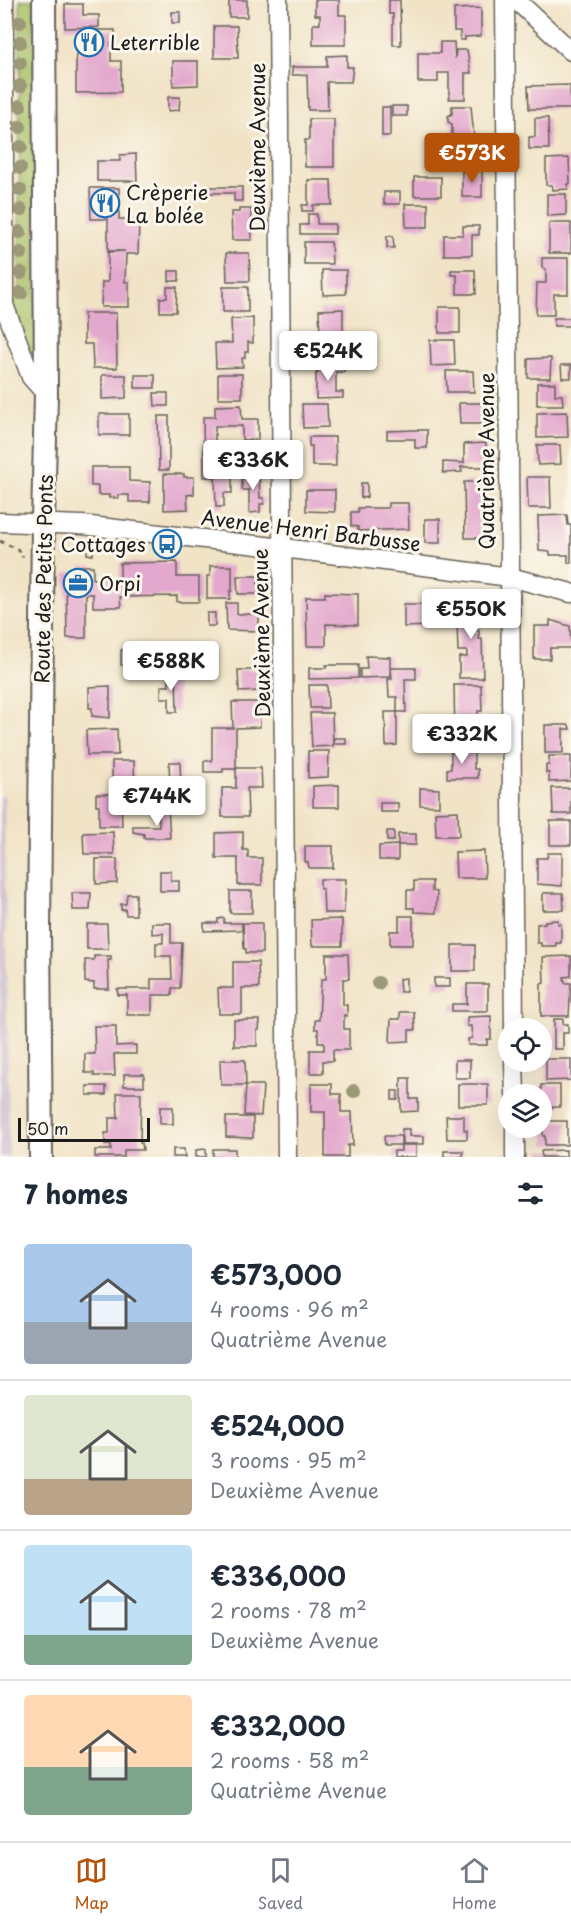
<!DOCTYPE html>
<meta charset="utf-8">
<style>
body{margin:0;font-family:"Playpen Sans",sans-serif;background:#f2f2f3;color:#1f2937;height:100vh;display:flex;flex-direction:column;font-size:22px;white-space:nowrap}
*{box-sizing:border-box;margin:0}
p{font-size:20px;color:#747a83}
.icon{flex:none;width:33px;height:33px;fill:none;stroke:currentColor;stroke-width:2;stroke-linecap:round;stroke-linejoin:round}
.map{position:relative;height:1157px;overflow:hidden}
.panel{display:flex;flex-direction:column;background:#fff;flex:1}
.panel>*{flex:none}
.buttons{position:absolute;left:498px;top:1018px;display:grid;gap:12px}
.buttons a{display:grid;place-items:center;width:54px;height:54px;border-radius:50%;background:#fff;box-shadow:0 6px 24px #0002;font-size:30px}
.scale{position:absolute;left:18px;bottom:15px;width:132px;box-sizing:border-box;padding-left:6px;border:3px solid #1c1c1c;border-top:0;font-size:16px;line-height:21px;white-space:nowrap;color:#1c1c1c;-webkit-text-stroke:4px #fbf7ec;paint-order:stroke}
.price{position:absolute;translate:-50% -51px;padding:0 14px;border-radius:6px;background:#fff;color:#222;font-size:20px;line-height:39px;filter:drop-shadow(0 2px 3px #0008)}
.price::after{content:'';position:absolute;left:50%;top:36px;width:18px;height:14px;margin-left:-9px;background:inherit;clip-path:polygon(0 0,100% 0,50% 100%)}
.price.selected{background:#b45309;color:#fff}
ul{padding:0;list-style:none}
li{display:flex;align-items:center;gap:18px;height:150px;padding:0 24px}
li+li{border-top:2px solid #e0e1e3}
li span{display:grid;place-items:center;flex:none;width:168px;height:120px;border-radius:6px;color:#555}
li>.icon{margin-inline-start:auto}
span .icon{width:72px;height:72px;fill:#fffc;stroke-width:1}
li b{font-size:26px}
h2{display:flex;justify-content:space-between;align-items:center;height:72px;padding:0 24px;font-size:26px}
.tab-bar{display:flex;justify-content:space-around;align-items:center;height:84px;border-top:2px solid #e0e1e3;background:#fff;font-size:16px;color:#747a83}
.tab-bar a{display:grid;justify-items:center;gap:3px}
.tab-bar .selected{color:#b45309}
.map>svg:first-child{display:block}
</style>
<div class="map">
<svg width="571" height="1157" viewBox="0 0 571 1157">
<rect width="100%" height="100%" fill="#fbf7ec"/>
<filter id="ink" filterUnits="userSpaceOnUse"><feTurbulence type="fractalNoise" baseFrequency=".0167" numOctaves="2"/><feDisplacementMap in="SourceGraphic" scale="12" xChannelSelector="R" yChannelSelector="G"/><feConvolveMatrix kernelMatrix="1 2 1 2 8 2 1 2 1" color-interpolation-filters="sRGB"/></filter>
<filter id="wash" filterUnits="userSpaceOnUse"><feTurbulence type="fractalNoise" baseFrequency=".008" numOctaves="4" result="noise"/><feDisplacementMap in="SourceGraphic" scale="24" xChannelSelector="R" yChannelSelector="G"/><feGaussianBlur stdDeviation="1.35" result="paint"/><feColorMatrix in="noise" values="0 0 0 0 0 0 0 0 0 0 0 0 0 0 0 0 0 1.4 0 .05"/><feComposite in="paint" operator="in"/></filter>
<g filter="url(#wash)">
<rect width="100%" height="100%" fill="#f1e3c6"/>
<!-- industrial -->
<path fill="#cebed0" d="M 0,796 L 4,796 L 9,1157 L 0,1157 Z"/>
<!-- green -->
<path fill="#a7bf64" stroke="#626e40" stroke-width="1.5" d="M 20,0 L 34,0 L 36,367 L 11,305 L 19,287 Z"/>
<g id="blocks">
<!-- building -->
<g fill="#e3a8cd">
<rect x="229" y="0" width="18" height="17"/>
<path d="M 315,0 L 339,0 L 339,15 L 346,15 L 346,45 L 313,45 L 313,24 L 320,24 L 320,15 L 315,15 Z"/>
<path d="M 389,0 L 400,0 L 401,45 L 393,45 L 393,14 L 389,14 Z"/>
<path d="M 65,4 L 83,4 L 83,15 L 99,15 L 99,27 L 65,28 Z"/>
<path d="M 481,8 L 481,36 L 465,37 L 465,40 L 460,40 L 460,31 L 454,31 L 454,9 Z"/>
<rect x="172" y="12" width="8" height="11"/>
<path d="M 214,26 L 237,26 L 238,58 L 214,58 Z"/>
<path d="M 81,30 L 115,30 L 116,43 L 111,43 L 111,61 L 121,61 L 121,92 L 76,93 L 76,62 L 77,54 L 81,54 Z"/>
<path d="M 440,42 L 454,42 L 455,59 L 456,50 L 467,50 L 471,73 L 465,73 L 465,99 L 449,99 L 449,73 L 438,73 L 438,82 L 418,82 L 418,53 L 440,53 Z"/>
<path d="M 347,55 L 347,67 L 353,67 L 351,82 L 327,82 L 328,110 L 308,110 L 307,75 L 292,75 L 292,67 L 327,67 L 327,56 Z"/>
<path d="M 173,61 L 198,61 L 198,85 L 173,86 Z"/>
<path d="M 570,85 L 571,109 L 529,109 L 528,86 Z"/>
<path d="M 168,97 L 180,97 L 179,110 L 168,111 Z"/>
<rect x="392" y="106" width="15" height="10"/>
<path d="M 452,106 L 471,106 L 474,138 L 468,138 L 474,139 L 474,154 L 471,154 L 471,164 L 446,165 L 446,138 L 452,138 L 452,124 L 448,122 L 448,116 L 452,114 Z"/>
<rect x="382" y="107" width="8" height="29"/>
<path d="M 535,118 L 548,118 L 549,149 L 529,149 L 529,137 L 535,137 Z"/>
<path d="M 309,119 L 334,119 L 334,167 L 305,167 L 305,140 L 309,140 Z"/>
<path d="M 136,154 L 137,181 L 97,181 L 97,161 L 120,161 L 120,155 Z"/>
<path d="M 569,158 L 570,184 L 568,184 L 568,189 L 553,190 L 552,185 L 546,185 L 546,159 Z"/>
<rect x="462" y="171" width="20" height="26"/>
<rect x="414" y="177" width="27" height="19"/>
<path d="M 308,180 L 331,180 L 332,205 L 313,205 L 313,211 L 302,211 L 302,205 L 308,205 Z"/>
<path d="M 203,187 L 242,187 L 242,201 L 234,201 L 234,193 L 203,193 Z"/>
<path d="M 90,188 L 119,188 L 119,219 L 139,219 L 138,254 L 126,254 L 125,282 L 129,282 L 129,307 L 101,307 L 102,282 L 108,282 L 108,252 L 125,251 L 108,251 L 108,219 L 91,219 Z"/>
<rect x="384" y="192" width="16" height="12"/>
<path d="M 547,194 L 566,194 L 566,215 L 547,216 Z"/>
<path d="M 405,204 L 428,204 L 428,227 L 406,227 Z"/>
<path d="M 239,209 L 251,209 L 252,240 L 232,240 L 231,212 L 239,212 Z"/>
<path d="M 308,214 L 317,214 L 317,224 L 335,224 L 335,234 L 300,234 L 300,225 L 308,225 Z"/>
<rect x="549" y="223" width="22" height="30"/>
<path d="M 463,226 L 479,226 L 479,235 L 472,235 L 472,255 L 444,255 L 444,235 L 463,235 Z"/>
<path d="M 387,236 L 393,236 L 394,248 L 387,248 Z"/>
<path d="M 304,242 L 331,242 L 332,264 L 304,264 Z"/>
<path d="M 226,253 L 249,253 L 250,281 L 227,281 Z"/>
<path d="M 542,258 L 568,258 L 568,294 L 554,294 L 554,315 L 536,315 L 537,283 L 546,283 L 546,269 L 542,268 Z"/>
<path d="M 322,270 L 346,270 L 346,294 L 323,295 Z"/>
<path d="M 451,270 L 475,270 L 476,294 L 457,294 L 457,275 L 451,275 Z"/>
<rect x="169" y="271" width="10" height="10"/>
<path d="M 167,287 L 177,287 L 176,312 L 160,312 L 160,298 L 167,298 Z"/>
<rect x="223" y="287" width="25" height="25"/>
<rect x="439" y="307" width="21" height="26"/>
<path d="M 343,309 L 343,359 L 321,359 L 319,310 Z"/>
<path d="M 84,313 L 116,313 L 117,368 L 93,368 L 92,344 L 84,344 Z"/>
<path d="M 253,318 L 253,343 L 248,342 L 248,352 L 245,352 L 245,358 L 242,358 L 243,367 L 216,368 L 215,343 L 232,343 L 231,319 Z"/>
<rect x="554" y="318" width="17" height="8"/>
<path d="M 430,340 L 454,340 L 455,365 L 431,366 Z"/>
<path d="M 551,358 L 550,378 L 528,378 L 528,359 Z"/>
<path d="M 561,365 L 571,365 L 571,378 L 562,378 Z"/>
<path d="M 318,366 L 344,366 L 344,372 L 336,372 L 336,392 L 343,392 L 343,398 L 316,399 L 316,373 L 318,373 Z"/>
<path d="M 446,371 L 473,371 L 474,392 L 447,392 Z"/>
<rect x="218" y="374" width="24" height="24"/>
<path d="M 102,375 L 126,375 L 126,398 L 102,399 Z"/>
<rect x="135" y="375" width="20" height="13"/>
<path d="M 537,383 L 555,383 L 555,395 L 562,395 L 563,405 L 537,405 Z"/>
<path d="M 154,393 L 168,393 L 168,406 L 155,406 Z"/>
<path d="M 459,403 L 484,403 L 484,424 L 460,424 Z"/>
<path d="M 302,404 L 327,404 L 328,427 L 303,428 Z"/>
<path d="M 241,405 L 242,419 L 258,419 L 258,440 L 242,440 L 242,426 L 215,426 L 215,463 L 232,462 L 232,493 L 224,493 L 224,507 L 216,507 L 215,477 L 204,477 L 203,417 L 215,417 L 215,406 Z"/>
<path d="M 567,412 L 568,437 L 537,438 L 537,413 Z"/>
<rect x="99" y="414" width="30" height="21"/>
<path d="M 158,416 L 169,416 L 169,470 L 159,470 Z"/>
<path d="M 415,430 L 427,430 L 427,448 L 415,448 L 415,439 L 387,439 L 387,431 Z"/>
<path d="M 309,437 L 335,437 L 336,466 L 312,466 L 312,446 L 309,446 Z"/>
<path d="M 486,443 L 486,467 L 461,467 L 462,472 L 443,473 L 443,462 L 464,463 L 464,444 Z"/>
<path d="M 537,445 L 560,445 L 561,464 L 538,465 Z"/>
<path d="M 91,467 L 129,467 L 129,481 L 150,482 L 150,502 L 129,502 L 129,495 L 118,495 L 118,498 L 109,498 L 109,495 L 98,495 L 98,486 L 91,486 Z"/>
<path d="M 259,473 L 260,498 L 264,498 L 264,504 L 260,504 L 260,512 L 249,513 L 249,490 L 242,490 L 242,474 Z"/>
<path d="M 164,474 L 184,474 L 184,477 L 194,477 L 194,494 L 187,495 L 188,509 L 164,510 Z"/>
<path d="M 527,477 L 550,477 L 551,508 L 528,508 Z"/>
<path d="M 464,482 L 483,482 L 483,538 L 465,538 Z"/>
<path d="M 361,483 L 367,483 L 367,497 L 361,498 Z"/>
<path d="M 306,490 L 335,490 L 335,512 L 306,511 Z"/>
<path d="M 388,503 L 408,503 L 409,529 L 358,531 L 358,527 L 351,526 L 351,512 L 358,512 L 358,508 L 388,508 Z"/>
<path d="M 567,515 L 568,525 L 571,525 L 571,563 L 568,563 L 568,555 L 550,555 L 550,552 L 539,551 L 538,516 Z"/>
<rect x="425" y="519" width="15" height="24"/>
<path d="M 87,545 L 93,545 L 93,555 L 87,554 Z"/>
<path d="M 177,562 L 177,577 L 199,577 L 199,602 L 177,602 L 177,596 L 120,597 L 121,607 L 93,607 L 93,594 L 86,594 L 86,638 L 67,638 L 66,573 L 81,572 L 81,566 L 93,566 L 93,579 L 120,579 L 120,563 Z"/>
<path d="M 210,566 L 232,566 L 232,591 L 230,591 L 230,599 L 207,599 L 207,576 L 210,576 Z"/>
<path d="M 237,576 L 258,576 L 258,594 L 238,594 Z"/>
<path d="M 325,593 L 358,594 L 358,625 L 326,624 L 326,646 L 307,646 L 306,597 L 325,597 Z"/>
<path d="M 461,601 L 482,601 L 482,609 L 486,609 L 487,623 L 473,623 L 473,630 L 479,630 L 479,639 L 482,639 L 483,678 L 459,678 L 459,657 L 467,657 L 467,651 L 458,651 L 457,624 L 462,623 Z"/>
<path d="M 226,603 L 237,603 L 237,614 L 259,614 L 259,631 L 227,630 Z"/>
<path d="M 404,604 L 429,604 L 430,626 L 404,627 Z"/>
<rect x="207" y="613" width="8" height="13"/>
<path d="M 550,620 L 570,626 L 571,648 L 550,648 L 550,659 L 534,659 L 534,626 L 550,626 Z"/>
<path d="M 178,649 L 178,665 L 121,665 L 121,650 Z"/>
<path d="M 366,656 L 390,657 L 390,677 L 360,678 L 360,669 L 367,669 Z"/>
<path d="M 326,665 L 358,665 L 358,678 L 309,679 L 309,668 L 326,668 Z"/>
<path d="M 391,668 L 416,668 L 416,679 L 405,679 L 406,712 L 397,712 L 397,697 L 389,697 L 388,679 L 392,679 Z"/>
<path d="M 238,670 L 260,670 L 260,691 L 239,692 Z"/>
<path d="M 176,671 L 177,712 L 169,712 L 169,698 L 161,698 L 161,686 L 169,686 L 169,672 Z"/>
<path d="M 309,685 L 327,685 L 328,708 L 310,708 Z"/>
<path d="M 454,685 L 481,685 L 482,711 L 478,711 L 478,737 L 455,738 Z"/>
<path d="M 110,686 L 110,718 L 92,716 L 92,708 L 89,708 L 89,687 Z"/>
<path d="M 232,702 L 259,702 L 260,727 L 236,728 L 236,769 L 223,769 L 223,772 L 204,772 L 204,761 L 212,761 L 212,728 L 233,728 Z"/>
<path d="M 385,712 L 397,712 L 397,745 L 386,746 Z"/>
<path d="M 310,713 L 332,713 L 333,746 L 312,747 Z"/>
<path d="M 545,725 L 569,725 L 570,729 L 563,729 L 563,753 L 545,753 Z"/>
<path d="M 117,729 L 118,755 L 87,755 L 86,730 Z"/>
<rect x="334" y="738" width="12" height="6"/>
<path d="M 308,751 L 329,751 L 328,777 L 308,778 Z"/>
<path d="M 451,751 L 474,751 L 474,769 L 478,769 L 478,778 L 447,778 L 447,769 L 451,769 Z"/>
<path d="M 549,756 L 571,756 L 571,781 L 549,782 L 549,773 L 546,773 L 546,765 L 549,765 Z"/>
<path d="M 112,761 L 134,761 L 135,794 L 121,794 L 122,826 L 99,826 L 99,805 L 96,805 L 96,794 L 112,794 Z"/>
<path d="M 169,762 L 180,762 L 181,788 L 170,788 Z"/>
<path d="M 236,768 L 261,768 L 262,788 L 247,788 L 248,817 L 222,817 L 222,788 L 236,788 Z"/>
<path d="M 339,785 L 339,807 L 313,807 L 313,786 Z"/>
<path d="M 420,788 L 439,789 L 439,806 L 420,805 Z"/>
<path d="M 552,788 L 571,788 L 571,814 L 553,814 Z"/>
<rect x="380" y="803" width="18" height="9"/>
<path d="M 159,807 L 168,807 L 170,838 L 144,838 L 144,834 L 133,832 L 133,826 L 159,826 Z"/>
<path d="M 458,811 L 459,836 L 436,836 L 435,812 Z"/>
<rect x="550" y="821" width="21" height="24"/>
<rect x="387" y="831" width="7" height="10"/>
<path d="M 113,832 L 114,854 L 84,854 L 83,833 Z"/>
<path d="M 243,832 L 243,850 L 248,850 L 248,858 L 262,858 L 262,885 L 238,885 L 238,858 L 216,858 L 216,833 Z"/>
<rect x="398" y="834" width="18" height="11"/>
<path d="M 398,845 L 398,860 L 379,860 L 379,846 Z"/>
<path d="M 305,846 L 333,846 L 333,868 L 309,868 L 308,862 L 305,862 Z"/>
<path d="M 484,851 L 485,878 L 456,878 L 455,852 Z"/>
<path d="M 548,853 L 562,853 L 562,886 L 537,884 L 537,858 L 547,858 Z"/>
<path d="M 96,859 L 117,859 L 117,883 L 96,884 Z"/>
<path d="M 160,871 L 171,871 L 171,881 L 179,881 L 179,891 L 160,891 Z"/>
<path d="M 320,879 L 346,879 L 344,913 L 324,913 L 323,889 L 320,889 Z"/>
<path d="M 414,881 L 432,881 L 432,891 L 437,892 L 436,913 L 414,912 L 414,908 L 407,908 L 407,890 L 414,890 Z"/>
<rect x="230" y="891" width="22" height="22"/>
<path d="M 72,893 L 91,893 L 90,910 L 73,910 Z"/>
<path d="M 543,893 L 563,893 L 564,910 L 543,910 Z"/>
<path d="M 127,894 L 136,894 L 136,915 L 126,915 L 125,909 L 121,910 L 121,904 L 126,904 Z"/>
<path d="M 399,916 L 413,916 L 413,945 L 390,945 L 390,931 L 399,931 Z"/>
<path d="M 224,918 L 224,923 L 242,923 L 242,930 L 204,931 L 204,923 L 218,923 L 218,919 Z"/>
<path d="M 342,919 L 342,946 L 312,946 L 311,920 Z"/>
<path d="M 558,920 L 558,924 L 561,924 L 561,943 L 556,943 L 556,946 L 541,946 L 541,943 L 537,943 L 537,924 L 545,923 L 545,921 Z"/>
<path d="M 152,923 L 171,923 L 171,943 L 182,943 L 180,988 L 172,988 L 172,995 L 152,995 L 152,1015 L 127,1015 L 127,995 L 118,995 L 117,989 L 151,989 L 151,979 L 172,979 L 171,956 L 156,956 L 156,943 L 163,943 L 163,933 L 152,934 Z"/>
<path d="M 243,923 L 262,923 L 262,953 L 246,953 L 246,949 L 244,949 Z"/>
<path d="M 87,924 L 107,924 L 108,949 L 87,949 Z"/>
<rect x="452" y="945" width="23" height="26"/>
<path d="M 326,954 L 348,954 L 349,979 L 343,979 L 343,1005 L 347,1005 L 347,1016 L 344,1015 L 344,1029 L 349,1029 L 349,1050 L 333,1050 L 333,1061 L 323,1061 L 323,1073 L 310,1073 L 310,1050 L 324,1050 L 324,1042 L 318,1042 L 318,1029 L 315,1029 L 315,1020 L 319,1020 L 321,979 L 326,979 Z"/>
<path d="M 94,956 L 111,956 L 111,960 L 108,960 L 109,989 L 94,989 L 94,983 L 85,982 L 85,960 L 94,960 Z"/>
<path d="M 571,956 L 571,976 L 564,977 L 565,983 L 571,983 L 569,1016 L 541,1016 L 541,984 L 544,983 L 543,957 Z"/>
<path d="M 233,962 L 258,962 L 259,988 L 242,988 L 242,1014 L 219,1014 L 218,988 L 233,988 Z"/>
<path d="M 406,978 L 406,992 L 400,992 L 399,979 Z"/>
<rect x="434" y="978" width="16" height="9"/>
<path d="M 467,984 L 488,984 L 488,1011 L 452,1011 L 452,1004 L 467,1004 Z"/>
<path d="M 400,1012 L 414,1012 L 415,1030 L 409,1030 L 409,1041 L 390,1042 L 391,1019 L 400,1019 Z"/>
<path d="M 491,1016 L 491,1039 L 487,1039 L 487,1045 L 468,1045 L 468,1039 L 472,1038 L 471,1026 L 467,1026 L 467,1017 Z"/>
<path d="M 554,1019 L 563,1019 L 563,1024 L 568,1024 L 568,1033 L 563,1033 L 563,1049 L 554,1049 Z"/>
<path d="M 234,1020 L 260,1020 L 259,1030 L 257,1030 L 257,1046 L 234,1046 Z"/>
<path d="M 94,1026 L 116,1026 L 116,1046 L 136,1045 L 136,1054 L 114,1054 L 115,1076 L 94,1076 L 94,1073 L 85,1073 L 85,1054 L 95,1054 Z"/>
<path d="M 546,1059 L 571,1059 L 571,1080 L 546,1081 Z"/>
<path d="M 220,1060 L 245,1060 L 246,1085 L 221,1085 Z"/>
<rect x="455" y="1060" width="15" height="18"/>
<rect x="124" y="1074" width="20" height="12"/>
<path d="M 401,1078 L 410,1078 L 410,1099 L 418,1099 L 418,1111 L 401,1112 Z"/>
<path d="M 311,1084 L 332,1084 L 332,1094 L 341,1094 L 341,1112 L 352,1112 L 353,1145 L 348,1145 L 348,1157 L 325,1157 L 325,1112 L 311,1112 Z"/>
<rect x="458" y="1084" width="30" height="21"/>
<path d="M 246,1085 L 263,1085 L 261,1116 L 244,1115 Z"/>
<path d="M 541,1085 L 560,1085 L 560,1107 L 542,1107 Z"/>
<rect x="87" y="1086" width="19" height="9"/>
<rect x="392" y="1091" width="6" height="9"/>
<path d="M 117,1093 L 141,1093 L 140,1143 L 142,1143 L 143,1150 L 124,1150 L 124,1157 L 95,1157 L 95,1150 L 111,1150 L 111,1144 L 105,1144 L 105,1133 L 109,1133 L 109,1118 L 118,1118 Z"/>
<rect x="160" y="1107" width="13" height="17"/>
<path d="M 446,1116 L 464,1116 L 464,1130 L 467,1130 L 467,1139 L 447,1139 Z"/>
<path d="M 226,1117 L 253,1117 L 253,1138 L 226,1137 Z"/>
<path d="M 543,1121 L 567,1121 L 567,1145 L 545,1145 L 545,1136 L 543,1136 Z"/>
<path d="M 402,1129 L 409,1129 L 409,1136 L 424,1136 L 424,1144 L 402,1144 Z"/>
<path d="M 384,1136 L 401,1136 L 401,1145 L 385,1145 Z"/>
<path d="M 401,1145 L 416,1145 L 416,1157 L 394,1157 L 394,1151 L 401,1151 Z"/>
<path d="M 173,1149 L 184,1149 L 185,1157 L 173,1157 Z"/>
<path d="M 206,1149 L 206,1157 L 196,1157 L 196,1150 Z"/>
<rect x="213" y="1149" width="22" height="8"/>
<path d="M 566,1150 L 566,1157 L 542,1157 L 541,1151 Z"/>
<rect x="444" y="1151" width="19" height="6"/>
</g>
</g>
</g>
<g filter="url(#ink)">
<use href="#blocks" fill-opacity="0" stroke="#676258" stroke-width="1.5"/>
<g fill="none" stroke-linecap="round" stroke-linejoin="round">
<!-- minor casing -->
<g stroke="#676258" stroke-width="21">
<g id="minor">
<path d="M 4,0 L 4,305 L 31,377 L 46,394"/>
<path d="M 278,0 L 287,1157"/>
<path d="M 505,0 L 514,1029"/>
<path d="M 516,0 L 571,51"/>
<path d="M 0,522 L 82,525 L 283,548 L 510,577 L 571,593"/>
<path d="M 514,1062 L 515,1095"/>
<path d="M 515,1128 L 515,1157"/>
</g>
</g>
<!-- major casing -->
<g stroke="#676258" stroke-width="26">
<path id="major" d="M 41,1157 L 39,930 L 43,523 L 46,394 L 44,0"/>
</g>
<!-- path -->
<path stroke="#676258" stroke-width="3" stroke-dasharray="4.5 4.5" stroke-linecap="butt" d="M 0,541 L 17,549 L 23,557"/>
<!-- minor -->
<use href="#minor" stroke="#fff" stroke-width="18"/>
<!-- major -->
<use href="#major" stroke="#fff" stroke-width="22"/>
</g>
<!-- trees -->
<g fill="#9b9978">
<circle cx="20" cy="22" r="7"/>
<circle cx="20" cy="42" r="7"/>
<circle cx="20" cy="63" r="7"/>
<circle cx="20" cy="86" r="7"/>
<circle cx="20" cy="106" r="7"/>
<circle cx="20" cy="127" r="7"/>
<circle cx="21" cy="147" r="7"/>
<circle cx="20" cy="168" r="7"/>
<circle cx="20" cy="190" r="7"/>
<circle cx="21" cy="210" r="7"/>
<circle cx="20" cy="232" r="7"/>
<circle cx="21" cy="253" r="7"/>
<circle cx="21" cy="273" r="7"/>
<circle cx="21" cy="293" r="7"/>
<circle cx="378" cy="983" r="7"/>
<circle cx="354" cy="1091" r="7"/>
</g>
</g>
<!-- icons -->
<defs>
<g id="restaurant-ring" transform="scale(1.5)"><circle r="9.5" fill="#fbf7ec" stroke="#1f6fb2" stroke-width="1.5"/><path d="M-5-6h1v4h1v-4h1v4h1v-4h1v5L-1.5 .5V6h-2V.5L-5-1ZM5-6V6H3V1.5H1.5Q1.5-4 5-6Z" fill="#1f6fb2"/></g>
<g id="bus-ring" transform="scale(1.5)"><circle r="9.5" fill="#fbf7ec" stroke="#1f6fb2" stroke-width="1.5"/><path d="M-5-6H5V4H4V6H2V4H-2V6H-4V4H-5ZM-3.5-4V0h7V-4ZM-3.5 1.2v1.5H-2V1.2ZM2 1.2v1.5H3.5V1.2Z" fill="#1f6fb2"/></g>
<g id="office-ring" transform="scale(1.5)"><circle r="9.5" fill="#fbf7ec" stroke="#1f6fb2" stroke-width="1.5"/><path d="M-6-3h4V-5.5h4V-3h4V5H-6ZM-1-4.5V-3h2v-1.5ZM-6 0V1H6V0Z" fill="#1f6fb2"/></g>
</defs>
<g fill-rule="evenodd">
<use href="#restaurant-ring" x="89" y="42"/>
<use href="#restaurant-ring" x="105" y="203"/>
<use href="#bus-ring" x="167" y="544"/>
<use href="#office-ring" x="78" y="583"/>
</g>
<g text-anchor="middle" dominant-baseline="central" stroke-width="6" stroke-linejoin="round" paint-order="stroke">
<!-- poi labels -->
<g font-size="20" fill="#1c1c1c" stroke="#fbf7ec" text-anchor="start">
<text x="110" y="42">Leterrible</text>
<text x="126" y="192">Crèperie<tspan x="126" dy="23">La bolée</tspan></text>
<text x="146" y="544" text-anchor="end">Cottages</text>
<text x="99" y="583">Orpi</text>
</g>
<!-- street labels -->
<g font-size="20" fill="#1c1c1c" stroke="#fbf7ec">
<text transform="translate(257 147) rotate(-90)">Deuxième Avenue</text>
<text transform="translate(486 461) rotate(-90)">Quatrième Avenue</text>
<text transform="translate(311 530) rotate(7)">Avenue Henri Barbusse</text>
<text transform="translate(43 579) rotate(-89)">Route des Petits Ponts</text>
<text transform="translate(261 633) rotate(-91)">Deuxième Avenue</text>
</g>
</g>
</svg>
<div class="buttons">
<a><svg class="icon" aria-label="locate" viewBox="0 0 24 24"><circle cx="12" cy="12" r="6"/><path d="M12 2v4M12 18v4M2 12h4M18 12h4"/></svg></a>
<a><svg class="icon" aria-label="layers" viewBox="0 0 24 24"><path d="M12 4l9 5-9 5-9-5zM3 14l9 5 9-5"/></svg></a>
</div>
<div class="scale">50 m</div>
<b class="price selected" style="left:472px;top:184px">€573K</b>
<b class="price" style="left:328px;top:382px">€524K</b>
<b class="price" style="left:253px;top:491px">€336K</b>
<b class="price" style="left:471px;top:640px">€550K</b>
<b class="price" style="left:171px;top:692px">€588K</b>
<b class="price" style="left:462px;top:765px">€332K</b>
<b class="price" style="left:157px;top:827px">€744K</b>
</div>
<section class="panel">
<h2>7 homes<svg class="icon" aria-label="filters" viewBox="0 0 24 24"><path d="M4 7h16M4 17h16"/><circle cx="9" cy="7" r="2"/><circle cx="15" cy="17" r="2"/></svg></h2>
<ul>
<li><span style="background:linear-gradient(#a9c7e8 65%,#9aa5b1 0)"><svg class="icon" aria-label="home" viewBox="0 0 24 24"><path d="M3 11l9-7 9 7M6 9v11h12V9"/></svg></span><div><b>€573,000</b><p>4 rooms · 96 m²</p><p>Quatrième Avenue</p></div></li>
<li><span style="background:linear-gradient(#dfe7d0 70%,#b9a48a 0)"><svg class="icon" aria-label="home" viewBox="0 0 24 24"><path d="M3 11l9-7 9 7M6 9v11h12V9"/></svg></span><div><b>€524,000</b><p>3 rooms · 95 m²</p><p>Deuxième Avenue</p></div></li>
<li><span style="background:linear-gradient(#bfe0f5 75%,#7fa58c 0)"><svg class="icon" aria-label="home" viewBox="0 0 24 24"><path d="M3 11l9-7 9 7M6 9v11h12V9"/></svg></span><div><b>€336,000</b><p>2 rooms · 78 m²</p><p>Deuxième Avenue</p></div></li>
<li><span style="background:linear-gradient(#ffd9b3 60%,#7fa58c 0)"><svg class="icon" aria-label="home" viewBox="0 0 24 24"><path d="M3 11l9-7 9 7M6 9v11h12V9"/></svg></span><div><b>€332,000</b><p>2 rooms · 58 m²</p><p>Quatrième Avenue</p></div></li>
</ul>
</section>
<nav class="tab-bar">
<a class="selected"><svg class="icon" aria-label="map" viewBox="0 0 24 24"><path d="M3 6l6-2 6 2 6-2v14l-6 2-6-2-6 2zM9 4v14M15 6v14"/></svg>Map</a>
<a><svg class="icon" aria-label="saved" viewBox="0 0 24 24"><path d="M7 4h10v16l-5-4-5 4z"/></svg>Saved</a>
<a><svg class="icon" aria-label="home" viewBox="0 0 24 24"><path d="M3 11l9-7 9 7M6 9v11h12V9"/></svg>Home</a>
</nav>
